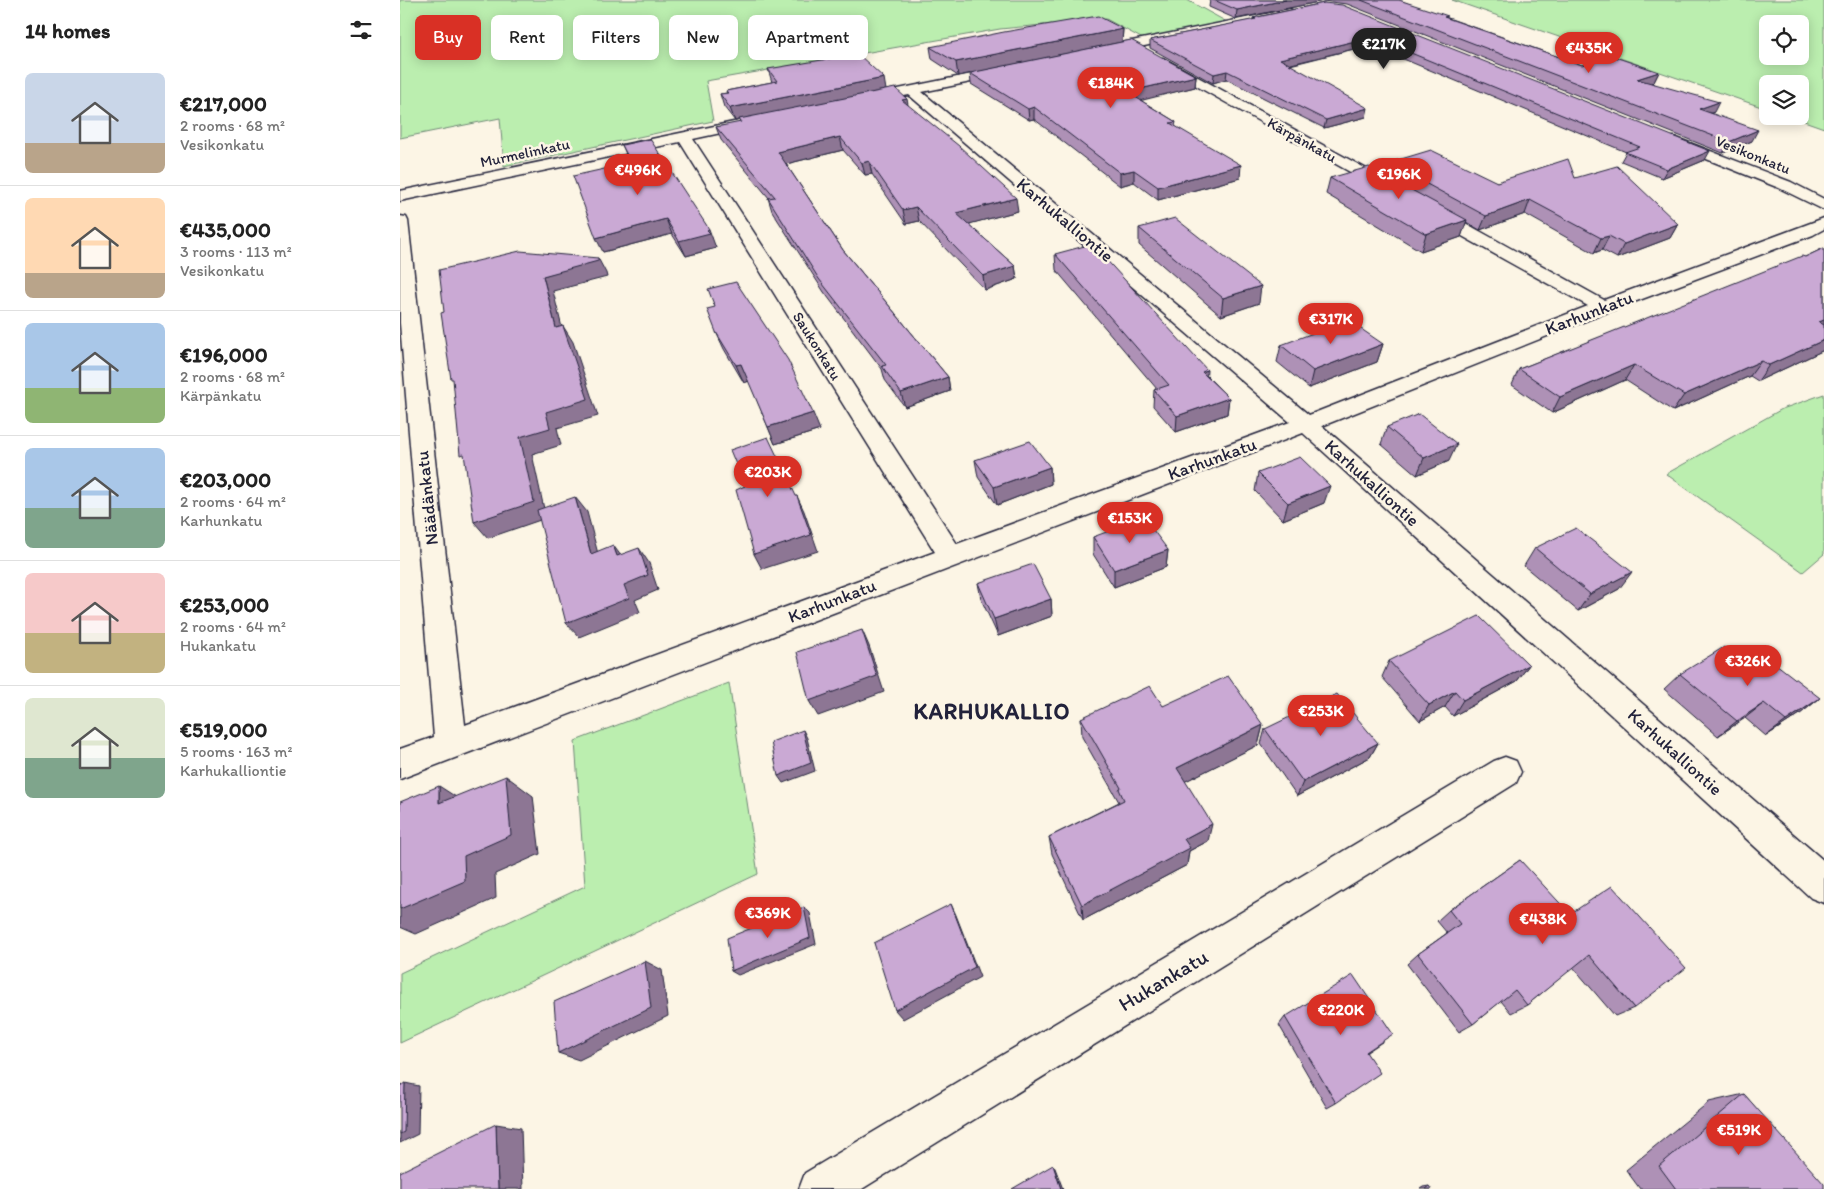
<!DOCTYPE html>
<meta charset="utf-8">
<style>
body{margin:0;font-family:Itim,sans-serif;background:#f6f6f6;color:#222;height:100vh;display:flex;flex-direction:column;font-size:19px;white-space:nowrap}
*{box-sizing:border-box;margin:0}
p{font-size:16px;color:#767676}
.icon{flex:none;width:28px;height:28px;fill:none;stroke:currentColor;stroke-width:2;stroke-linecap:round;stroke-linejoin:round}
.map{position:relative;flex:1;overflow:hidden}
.side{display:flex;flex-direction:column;background:#fff;width:400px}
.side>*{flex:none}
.top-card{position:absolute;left:15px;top:15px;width:475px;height:45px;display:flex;gap:10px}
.buttons{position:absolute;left:1359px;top:15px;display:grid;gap:10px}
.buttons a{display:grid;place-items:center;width:50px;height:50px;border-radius:8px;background:#fff;box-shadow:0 2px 12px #0003;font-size:25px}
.price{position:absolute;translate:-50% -42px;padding:0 11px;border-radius:18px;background:#d93025;color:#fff;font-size:16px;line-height:32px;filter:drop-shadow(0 1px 2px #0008)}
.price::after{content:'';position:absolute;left:50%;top:30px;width:15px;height:11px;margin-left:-8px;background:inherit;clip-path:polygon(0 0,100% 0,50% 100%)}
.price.current{background:#222;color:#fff}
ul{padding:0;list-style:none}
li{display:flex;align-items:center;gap:15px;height:125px;padding:0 25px}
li+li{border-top:1px solid #e0e0e0}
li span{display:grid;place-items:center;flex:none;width:140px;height:100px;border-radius:8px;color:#555}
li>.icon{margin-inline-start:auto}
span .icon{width:60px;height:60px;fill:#fffc;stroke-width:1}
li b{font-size:21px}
h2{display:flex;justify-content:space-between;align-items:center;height:60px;padding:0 25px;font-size:21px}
.tag{padding:0 18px;border-radius:8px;background:#fff;box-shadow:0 2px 12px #0003;font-size:18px;line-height:45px}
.tag.current{background:#d93025;color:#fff}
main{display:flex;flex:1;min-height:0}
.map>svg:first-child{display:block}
</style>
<main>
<section class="side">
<h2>14 homes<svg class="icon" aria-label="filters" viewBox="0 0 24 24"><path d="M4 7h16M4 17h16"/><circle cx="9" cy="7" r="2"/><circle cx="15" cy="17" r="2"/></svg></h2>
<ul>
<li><span style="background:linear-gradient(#c9d6e8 70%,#b9a48a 0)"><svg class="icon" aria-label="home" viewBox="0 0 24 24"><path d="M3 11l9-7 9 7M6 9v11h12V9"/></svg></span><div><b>€217,000</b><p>2 rooms · 68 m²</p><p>Vesikonkatu</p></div></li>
<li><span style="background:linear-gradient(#ffd9b3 75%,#b9a48a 0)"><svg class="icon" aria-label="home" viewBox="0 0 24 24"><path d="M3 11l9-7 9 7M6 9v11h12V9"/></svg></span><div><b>€435,000</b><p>3 rooms · 113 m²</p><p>Vesikonkatu</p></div></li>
<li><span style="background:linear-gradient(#a9c7e8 65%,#8fb573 0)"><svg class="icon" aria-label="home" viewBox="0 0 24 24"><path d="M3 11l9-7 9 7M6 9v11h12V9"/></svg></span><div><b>€196,000</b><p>2 rooms · 68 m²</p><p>Kärpänkatu</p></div></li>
<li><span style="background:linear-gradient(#a9c7e8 60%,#7fa58c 0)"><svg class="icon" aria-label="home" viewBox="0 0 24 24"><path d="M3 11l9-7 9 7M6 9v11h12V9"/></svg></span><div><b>€203,000</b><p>2 rooms · 64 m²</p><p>Karhunkatu</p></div></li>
<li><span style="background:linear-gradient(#f6c9c9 60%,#c2b280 0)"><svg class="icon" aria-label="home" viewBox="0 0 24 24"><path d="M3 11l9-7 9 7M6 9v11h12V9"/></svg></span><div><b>€253,000</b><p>2 rooms · 64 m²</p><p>Hukankatu</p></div></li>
<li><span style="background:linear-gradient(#dfe7d0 60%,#7fa58c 0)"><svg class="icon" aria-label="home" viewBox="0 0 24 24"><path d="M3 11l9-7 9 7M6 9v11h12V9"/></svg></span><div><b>€519,000</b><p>5 rooms · 163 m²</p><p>Karhukalliontie</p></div></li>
</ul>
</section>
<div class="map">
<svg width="1424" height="1189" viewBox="0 0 1424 1189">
<rect width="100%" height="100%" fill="#fcf5e5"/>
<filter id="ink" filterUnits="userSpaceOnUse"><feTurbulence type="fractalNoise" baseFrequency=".02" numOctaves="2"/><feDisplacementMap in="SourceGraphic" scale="10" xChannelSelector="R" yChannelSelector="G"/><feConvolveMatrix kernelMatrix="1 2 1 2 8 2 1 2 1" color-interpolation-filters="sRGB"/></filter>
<g filter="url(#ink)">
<!-- green -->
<g fill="#bbeeaf" stroke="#6e8875" fill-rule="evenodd">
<path d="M 0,0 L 787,0 L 827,22 L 743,39 L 706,19 L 600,29 L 306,81 L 313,121 L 104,166 L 100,118 L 0,138 Z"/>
<path d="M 1052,0 L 1424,0 L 1424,128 L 1390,116 L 1400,116 L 1400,84 L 1368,84 L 1367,109 ZM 1368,24 L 1400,24 L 1400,56 L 1368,56 Z"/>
<path d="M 1424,394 L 1424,554 L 1403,572 L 1266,474 L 1382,409 Z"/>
<path d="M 329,683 L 358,874 L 0,1043 L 0,973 L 185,886 L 175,741 Z"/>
</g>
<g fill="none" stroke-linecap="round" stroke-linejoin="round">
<!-- street casing -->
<g stroke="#22223b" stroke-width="3">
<g id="street">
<path d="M 890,9 L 896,12 L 894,14 L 702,55 L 696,51 L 702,47 Z"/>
<path d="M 763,58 L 996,185 L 998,188 L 996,191 L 984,191 L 759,65 L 757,62 L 759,59 Z"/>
<path d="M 606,67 L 612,71 L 610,74 L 522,92 L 909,415 L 1188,306 L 1026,216 L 1024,212 L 1026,208 L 1038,208 L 1204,300 L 1424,218 L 1424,229 L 1413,235 L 1210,311 L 922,426 L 1424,861 L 1424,903 L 1411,898 L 903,433 L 0,779 L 0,749 L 34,737 L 0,323 L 0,216 L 6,217 L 8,221 L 65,725 L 535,552 L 280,142 L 0,201 L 0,191 L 353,118 L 358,119 L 360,122 L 358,125 L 293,139 L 557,544 L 890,422 L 509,95 L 464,104 L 457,100 L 464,96 Z"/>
<path d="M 1274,137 L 1391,182 L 1424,199 L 1424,210 L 1379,188 L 1269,144 L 1267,141 L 1269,138 Z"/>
<path d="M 1105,757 L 1116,761 L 1121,772 L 1116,783 L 462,1189 L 399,1189 L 405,1173 L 1094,761 Z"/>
</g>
</g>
<!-- street -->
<use href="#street" fill="#fcf5e5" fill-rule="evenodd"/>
</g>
<!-- wall -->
<g fill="#ae91b6" stroke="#22223b">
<path d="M 810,0 L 999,0 L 1048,18 L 1182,65 L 1259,72 L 1254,82 L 1251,83 L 1314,112 L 1310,113 L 1352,141 L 1323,153 L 947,4 L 923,1 L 836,19 L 809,7 Z"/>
<path d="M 924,3 L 1305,160 L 1262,178 L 1221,161 L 1226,152 L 970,45 L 890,65 L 966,117 L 924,128 L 826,79 L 813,83 L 750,48 L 750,40 L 853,20 L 853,18 Z"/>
<path d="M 723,29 L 722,42 L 796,76 L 795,87 L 740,100 L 776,122 L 775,126 L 840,178 L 758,200 L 734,182 L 720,186 L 634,119 L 629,120 L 571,84 L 570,73 L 558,76 L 532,59 L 530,47 Z"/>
<path d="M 368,69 L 486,90 L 508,106 L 618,211 L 568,224 L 615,266 L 617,279 L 585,290 L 519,221 L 506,224 L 472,174 L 465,175 L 443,150 L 386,164 L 443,250 L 548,377 L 550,391 L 505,407 L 485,380 L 482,369 L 424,292 L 372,211 L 368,198 L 369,198 L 321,140 L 316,127 L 340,123 L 339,120 L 335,121 L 324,107 L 320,94 L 327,93 L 326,91 L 372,82 Z"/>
<path d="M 222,145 L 314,244 L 316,248 L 286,256 L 272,234 L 203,252 L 230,163 Z"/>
<path d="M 988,163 L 1097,182 L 1175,178 L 1278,224 L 1270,238 L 1217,258 L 1202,250 L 1194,253 L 1125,214 L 1080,230 L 1066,222 L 1061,237 L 1021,251 L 926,194 L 930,178 L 984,175 Z"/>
<path d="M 739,228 L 859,303 L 821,316 L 739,245 Z"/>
<path d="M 1424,248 L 1424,350 L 1358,381 L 1350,376 L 1273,411 L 1225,380 L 1152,413 L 1112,385 L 1119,369 L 1405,257 Z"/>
<path d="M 655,254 L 807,376 L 829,398 L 827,414 L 776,432 L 753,406 L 754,390 L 757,389 L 656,270 Z"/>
<path d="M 316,332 L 420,430 L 375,444 L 349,381 L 344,383 L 324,349 Z"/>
<path d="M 983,344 L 977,362 L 909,388 L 877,362 L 881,345 Z"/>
<path d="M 987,427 L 1049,461 L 1017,475 L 981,444 Z"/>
<path d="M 575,460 L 650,467 L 651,484 L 597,505 L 578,477 Z"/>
<path d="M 858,473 L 924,503 L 883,520 L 855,491 Z"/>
<path d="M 693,537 L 768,550 L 766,567 L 714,587 L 693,554 Z"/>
<path d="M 1135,548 L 1219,589 L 1178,611 L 1124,566 Z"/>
<path d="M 578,583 L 651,599 L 652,616 L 598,636 L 581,599 Z"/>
<path d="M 989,661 L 1129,665 L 1117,681 L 1053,716 L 1045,707 L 1020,721 L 982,677 Z"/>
<path d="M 1280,674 L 1360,675 L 1420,698 L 1400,714 L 1366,736 L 1345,718 L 1318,736 L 1264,689 Z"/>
<path d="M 763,706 L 863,725 L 858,745 L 785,781 L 808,841 L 789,851 L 787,865 L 683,920 L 652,854 L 649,837 L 719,802 L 682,737 L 681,718 Z"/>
<path d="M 865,729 L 978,743 L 970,757 L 897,796 L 861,744 Z"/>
<path d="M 1120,860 L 1234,1008 L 1215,1016 L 1173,967 L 1127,1005 L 1111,1013 L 1101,1001 L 1073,1024 L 1059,1032 L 1007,964 L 1018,954 L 1047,933 L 1037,921 L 1049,910 Z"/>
<path d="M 885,1017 L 982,1042 L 967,1052 L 936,1103 L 927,1108 L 879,1025 Z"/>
<path d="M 1344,1094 L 1424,1189 L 1240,1189 L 1226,1170 L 1309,1102 Z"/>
<path d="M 1029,1186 L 1031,1189 L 1020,1189 L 1023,1187 Z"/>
</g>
<!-- shaded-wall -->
<g fill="#8d7694" stroke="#22223b">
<path d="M 886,0 L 923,0 L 923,1 L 836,19 L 837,10 Z"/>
<path d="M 723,29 L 722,42 L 558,76 L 556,62 Z"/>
<path d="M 972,37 L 970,45 L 879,67 L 880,59 Z"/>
<path d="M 827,71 L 826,79 L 813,83 L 814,74 Z"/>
<path d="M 1259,72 L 1254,82 L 1232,89 L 1237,79 Z"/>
<path d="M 796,76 L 795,87 L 727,104 L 727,92 Z"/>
<path d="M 484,78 L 486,90 L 335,121 L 330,108 Z"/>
<path d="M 507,99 L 509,111 L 502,100 Z"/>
<path d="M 1319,102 L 1314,112 L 1293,120 L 1299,109 Z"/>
<path d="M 634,107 L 634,119 L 629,120 L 628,109 Z"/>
<path d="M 968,108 L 966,117 L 924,128 L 926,120 Z"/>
<path d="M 1358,130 L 1352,141 L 1323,153 L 1329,142 Z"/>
<path d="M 440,137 L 443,150 L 382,165 L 378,152 Z"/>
<path d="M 1310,151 L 1305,160 L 1262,178 L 1267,169 Z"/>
<path d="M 469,161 L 472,174 L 465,175 L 462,163 Z"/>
<path d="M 841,165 L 840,178 L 758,200 L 758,187 Z"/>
<path d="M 734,170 L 734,182 L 720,186 L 720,173 Z"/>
<path d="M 616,198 L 618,211 L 558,227 L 556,213 Z"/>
<path d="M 1130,200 L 1125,214 L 1080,230 L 1086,216 Z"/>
<path d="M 516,207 L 519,221 L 506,224 L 503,210 Z"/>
<path d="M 266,219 L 272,234 L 203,252 L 196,238 Z"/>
<path d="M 1067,220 L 1061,237 L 1021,251 L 1026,234 Z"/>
<path d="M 1278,224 L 1270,238 L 1217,258 L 1224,244 Z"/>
<path d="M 309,229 L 316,248 L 286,256 L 279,241 Z"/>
<path d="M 1209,236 L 1202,250 L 1194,253 L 1201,238 Z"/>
<path d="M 198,258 L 206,273 L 207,277 L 153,291 L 166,344 L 156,328 L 143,276 Z"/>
<path d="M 615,266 L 617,279 L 585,290 L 583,276 Z"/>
<path d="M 861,286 L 859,303 L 821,316 L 823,298 Z"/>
<path d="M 1424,320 L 1424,329 L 1419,322 Z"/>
<path d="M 163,326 L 173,342 L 198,416 L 157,428 L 161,445 L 132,454 L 146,518 L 88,538 L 74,522 L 120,437 L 146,412 Z"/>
<path d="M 1424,340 L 1424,350 L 1358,381 L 1369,365 Z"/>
<path d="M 983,344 L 977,362 L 909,388 L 913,371 Z"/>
<path d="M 1361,361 L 1350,376 L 1273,411 L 1284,395 Z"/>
<path d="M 341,364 L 349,381 L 344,383 L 336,365 Z"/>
<path d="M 1234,365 L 1225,380 L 1152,413 L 1160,397 Z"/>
<path d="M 807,370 L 806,386 L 802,372 Z"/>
<path d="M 548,377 L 550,391 L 505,407 L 501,393 Z"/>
<path d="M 829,398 L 827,414 L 776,432 L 777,416 Z"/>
<path d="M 413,413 L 420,430 L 375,444 L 368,427 Z"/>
<path d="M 1057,444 L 1049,461 L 1017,475 L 1024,458 Z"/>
<path d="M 650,467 L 651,484 L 597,505 L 594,487 Z"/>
<path d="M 930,486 L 924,503 L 883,520 L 888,503 Z"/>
<path d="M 397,496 L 404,511 L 418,551 L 362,569 L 354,554 Z"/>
<path d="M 175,497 L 187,512 L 202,569 L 191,554 Z"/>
<path d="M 213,545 L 224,560 L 217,556 Z"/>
<path d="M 239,548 L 249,563 L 258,590 L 235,600 L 240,612 L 179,637 L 166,623 L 224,585 Z"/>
<path d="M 768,550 L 766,567 L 714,587 L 714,570 Z"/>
<path d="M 1232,572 L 1219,589 L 1178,611 L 1190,594 Z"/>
<path d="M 651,599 L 652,616 L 598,636 L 594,619 Z"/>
<path d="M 462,630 L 469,646 L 484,692 L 418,716 L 409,701 Z"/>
<path d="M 1129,665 L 1117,681 L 1053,716 L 1063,700 Z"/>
<path d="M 1055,691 L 1045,707 L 1020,721 L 1029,705 Z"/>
<path d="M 1420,698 L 1400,714 L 1366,736 L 1386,721 Z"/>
<path d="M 1364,703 L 1345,718 L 1318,736 L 1337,721 Z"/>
<path d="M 863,725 L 858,745 L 774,787 L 777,768 Z"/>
<path d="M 403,730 L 407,738 L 415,771 L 383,783 L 378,776 Z"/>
<path d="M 978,743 L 970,757 L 897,796 L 903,782 Z"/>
<path d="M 106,776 L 133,796 L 140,854 L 95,874 L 96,898 L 16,934 L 0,927 L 0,901 L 64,856 Z"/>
<path d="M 39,786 L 70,806 L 39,803 Z"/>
<path d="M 812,824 L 808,841 L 789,851 L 787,865 L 683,920 L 682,905 L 784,839 Z"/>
<path d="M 551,904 L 556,915 L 580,977 L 503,1019 L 495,1010 Z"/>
<path d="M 404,907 L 410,913 L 416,944 L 338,975 L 331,971 Z"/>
<path d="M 245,961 L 262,970 L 268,1016 L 179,1060 L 158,1053 Z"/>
<path d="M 5,1083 L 19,1086 L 18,1134 L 0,1143 L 0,1134 Z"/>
<path d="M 96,1124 L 121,1128 L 123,1189 L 98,1189 Z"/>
<path d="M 653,1165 L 655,1168 L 663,1189 L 661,1189 Z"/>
</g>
<!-- building -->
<g fill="#caa9d4" stroke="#22223b">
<path d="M 814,0 L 886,0 L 837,10 Z"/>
<path d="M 961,0 L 999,0 L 1048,16 L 1044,17 L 1182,65 L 1212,56 L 1259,72 L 1237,79 L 1319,102 L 1299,109 L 1358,130 L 1329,142 Z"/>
<path d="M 924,3 L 942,5 L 1310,151 L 1267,169 L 1225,152 L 1240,147 L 972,37 L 880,59 L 968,108 L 926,120 L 827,71 L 814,74 L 750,40 L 856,19 L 853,18 Z"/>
<path d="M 698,16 L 723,29 L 556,62 L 530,47 L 604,32 Z"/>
<path d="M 731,40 L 796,76 L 727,92 L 776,122 L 770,123 L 841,165 L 758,187 L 734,170 L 720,173 L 634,107 L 628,109 L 570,73 Z"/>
<path d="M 458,54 L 484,78 L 330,108 L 320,94 L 328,93 L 326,91 L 377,81 L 368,69 Z"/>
<path d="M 495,88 L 507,99 L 502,100 L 559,146 L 616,198 L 556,213 L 615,266 L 583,276 L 516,207 L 503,210 L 469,161 L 462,163 L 440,137 L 378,152 L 443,250 L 548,377 L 501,393 L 482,366 L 486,365 L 419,279 L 368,198 L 375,197 L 316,127 L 341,122 L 339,119 Z"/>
<path d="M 250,139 L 309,229 L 307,230 L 310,233 L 279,241 L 266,219 L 196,238 L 173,176 L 231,163 L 222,145 Z"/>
<path d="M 1031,150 L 1097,182 L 1168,159 L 1175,178 L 1217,166 L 1278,224 L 1224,244 L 1209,236 L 1201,238 L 1130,200 L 1086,216 L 988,163 Z"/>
<path d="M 969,167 L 1067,220 L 1026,234 L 930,178 Z"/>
<path d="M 775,218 L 861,286 L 823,298 L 739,228 Z"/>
<path d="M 692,244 L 807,370 L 802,372 L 829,398 L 777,416 L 754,390 L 769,385 L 655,254 Z"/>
<path d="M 1424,248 L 1424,320 L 1419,322 L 1424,325 L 1424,340 L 1369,365 L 1361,361 L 1284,395 L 1234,365 L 1160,397 L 1119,369 L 1402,256 L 1405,257 Z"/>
<path d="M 120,251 L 198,258 L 198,261 L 143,276 L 156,328 L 163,326 L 188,399 L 146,412 L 150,428 L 120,437 L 134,502 L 74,522 L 64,454 L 60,455 L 53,379 L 51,379 L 41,313 L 44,312 L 39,270 Z"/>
<path d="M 336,282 L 388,360 L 413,413 L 368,427 L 341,364 L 336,365 L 316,332 L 307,309 L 315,307 L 308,289 Z"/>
<path d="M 948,320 L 983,344 L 913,371 L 881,345 Z"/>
<path d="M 1019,414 L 1057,444 L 1024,458 L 987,427 Z"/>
<path d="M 368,437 L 396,496 L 397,496 L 411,535 L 354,554 L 336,490 L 345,486 L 330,450 Z"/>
<path d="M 630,441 L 650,467 L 594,487 L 575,460 Z"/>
<path d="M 900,457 L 930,486 L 888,503 L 858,473 Z"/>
<path d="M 175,497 L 191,554 L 213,545 L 217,556 L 239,548 L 248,575 L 224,585 L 229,598 L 166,623 L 137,510 Z"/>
<path d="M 744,518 L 768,550 L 714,570 L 693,537 Z"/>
<path d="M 1176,528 L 1232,572 L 1190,594 L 1135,548 Z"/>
<path d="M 633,564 L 651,599 L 594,619 L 578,583 Z"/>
<path d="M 1079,616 L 1129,665 L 1063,700 L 1055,691 L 1029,705 L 989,661 Z"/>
<path d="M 462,630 L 477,676 L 409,701 L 397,652 Z"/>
<path d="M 1324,647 L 1360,675 L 1376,664 L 1420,698 L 1386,721 L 1364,703 L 1337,721 L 1280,674 Z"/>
<path d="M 828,676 L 863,725 L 777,768 L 812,824 L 784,839 L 790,848 L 682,905 L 649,837 L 724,800 L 719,789 L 721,788 L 681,718 L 750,686 L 763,706 Z"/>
<path d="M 937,694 L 978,743 L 903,782 L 865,729 Z"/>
<path d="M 403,730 L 411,763 L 378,776 L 371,742 Z"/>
<path d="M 106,776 L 111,835 L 64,856 L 65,881 L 0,909 L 0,802 L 39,786 L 39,803 Z"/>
<path d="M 1120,860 L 1170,914 L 1212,886 L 1286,968 L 1234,1008 L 1189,955 L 1127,1005 L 1115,990 L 1073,1024 L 1018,954 L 1060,924 L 1049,910 Z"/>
<path d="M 551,904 L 575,967 L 495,1010 L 474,943 Z"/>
<path d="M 404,907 L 410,938 L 331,971 L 327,938 Z"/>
<path d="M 245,961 L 251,1008 L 158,1053 L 154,1002 Z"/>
<path d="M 953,975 L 993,1034 L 966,1052 L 980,1073 L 936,1103 L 885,1017 Z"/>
<path d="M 5,1083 L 4,1132 L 0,1134 L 0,1086 Z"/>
<path d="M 1344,1094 L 1424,1184 L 1424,1189 L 1276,1189 L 1259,1166 Z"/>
<path d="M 96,1124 L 98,1189 L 0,1189 L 0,1172 Z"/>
<path d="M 653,1165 L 661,1189 L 612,1189 Z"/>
<path d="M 1029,1186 L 1031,1189 L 1025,1189 Z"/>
</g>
</g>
<g text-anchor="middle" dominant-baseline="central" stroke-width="5" stroke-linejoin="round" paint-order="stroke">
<!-- far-street labels -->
<g font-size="15" fill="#22223b" stroke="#fcf5e5">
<text transform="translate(902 140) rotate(29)">Kärpänkatu</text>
<text transform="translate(125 153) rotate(-12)">Murmelinkatu</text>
<text transform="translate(1353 155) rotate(22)">Vesikonkatu</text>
<text transform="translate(417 346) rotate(58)">Saukonkatu</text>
</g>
<!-- street labels -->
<g font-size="18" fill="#22223b" stroke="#fcf5e5">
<text transform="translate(665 220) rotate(40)">Karhukalliontie</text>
<text transform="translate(1189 313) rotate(-21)">Karhunkatu</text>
<text transform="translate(812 459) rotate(-20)">Karhunkatu</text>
<text transform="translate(972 483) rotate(42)">Karhukalliontie</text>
<text transform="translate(27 498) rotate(-96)">Näädänkatu</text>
<text transform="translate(432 601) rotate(-21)">Karhunkatu</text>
<text transform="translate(1275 752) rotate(42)">Karhukalliontie</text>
</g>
<!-- near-street labels -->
<g font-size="21" fill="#22223b" stroke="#fcf5e5">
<text transform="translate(763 980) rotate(-31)">Hukankatu</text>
</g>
<!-- district labels -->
<g font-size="22" font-weight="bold" letter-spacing="1" fill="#22223b" stroke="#fcf5e5">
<text x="592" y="711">KARHUKALLIO</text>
</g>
</g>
</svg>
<div class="buttons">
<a><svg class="icon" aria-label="locate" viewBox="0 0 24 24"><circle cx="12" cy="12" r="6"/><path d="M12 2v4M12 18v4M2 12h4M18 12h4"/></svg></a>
<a><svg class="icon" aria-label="layers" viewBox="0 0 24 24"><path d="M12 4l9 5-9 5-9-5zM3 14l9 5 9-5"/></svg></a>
</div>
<b class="price current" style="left:984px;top:70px">€217K</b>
<b class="price" style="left:1189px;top:74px">€435K</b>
<b class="price" style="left:711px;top:109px">€184K</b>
<b class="price" style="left:238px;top:196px">€496K</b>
<b class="price" style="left:999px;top:200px">€196K</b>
<b class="price" style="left:931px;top:345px">€317K</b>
<b class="price" style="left:368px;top:498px">€203K</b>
<b class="price" style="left:730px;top:544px">€153K</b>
<b class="price" style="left:1348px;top:687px">€326K</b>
<b class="price" style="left:921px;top:737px">€253K</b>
<b class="price" style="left:368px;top:939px">€369K</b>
<b class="price" style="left:1143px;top:945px">€438K</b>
<b class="price" style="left:941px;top:1036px">€220K</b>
<b class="price" style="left:1339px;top:1156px">€519K</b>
<div class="top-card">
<a class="tag current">Buy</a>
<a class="tag">Rent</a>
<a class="tag">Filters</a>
<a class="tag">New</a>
<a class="tag">Apartment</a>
</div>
</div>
</main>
